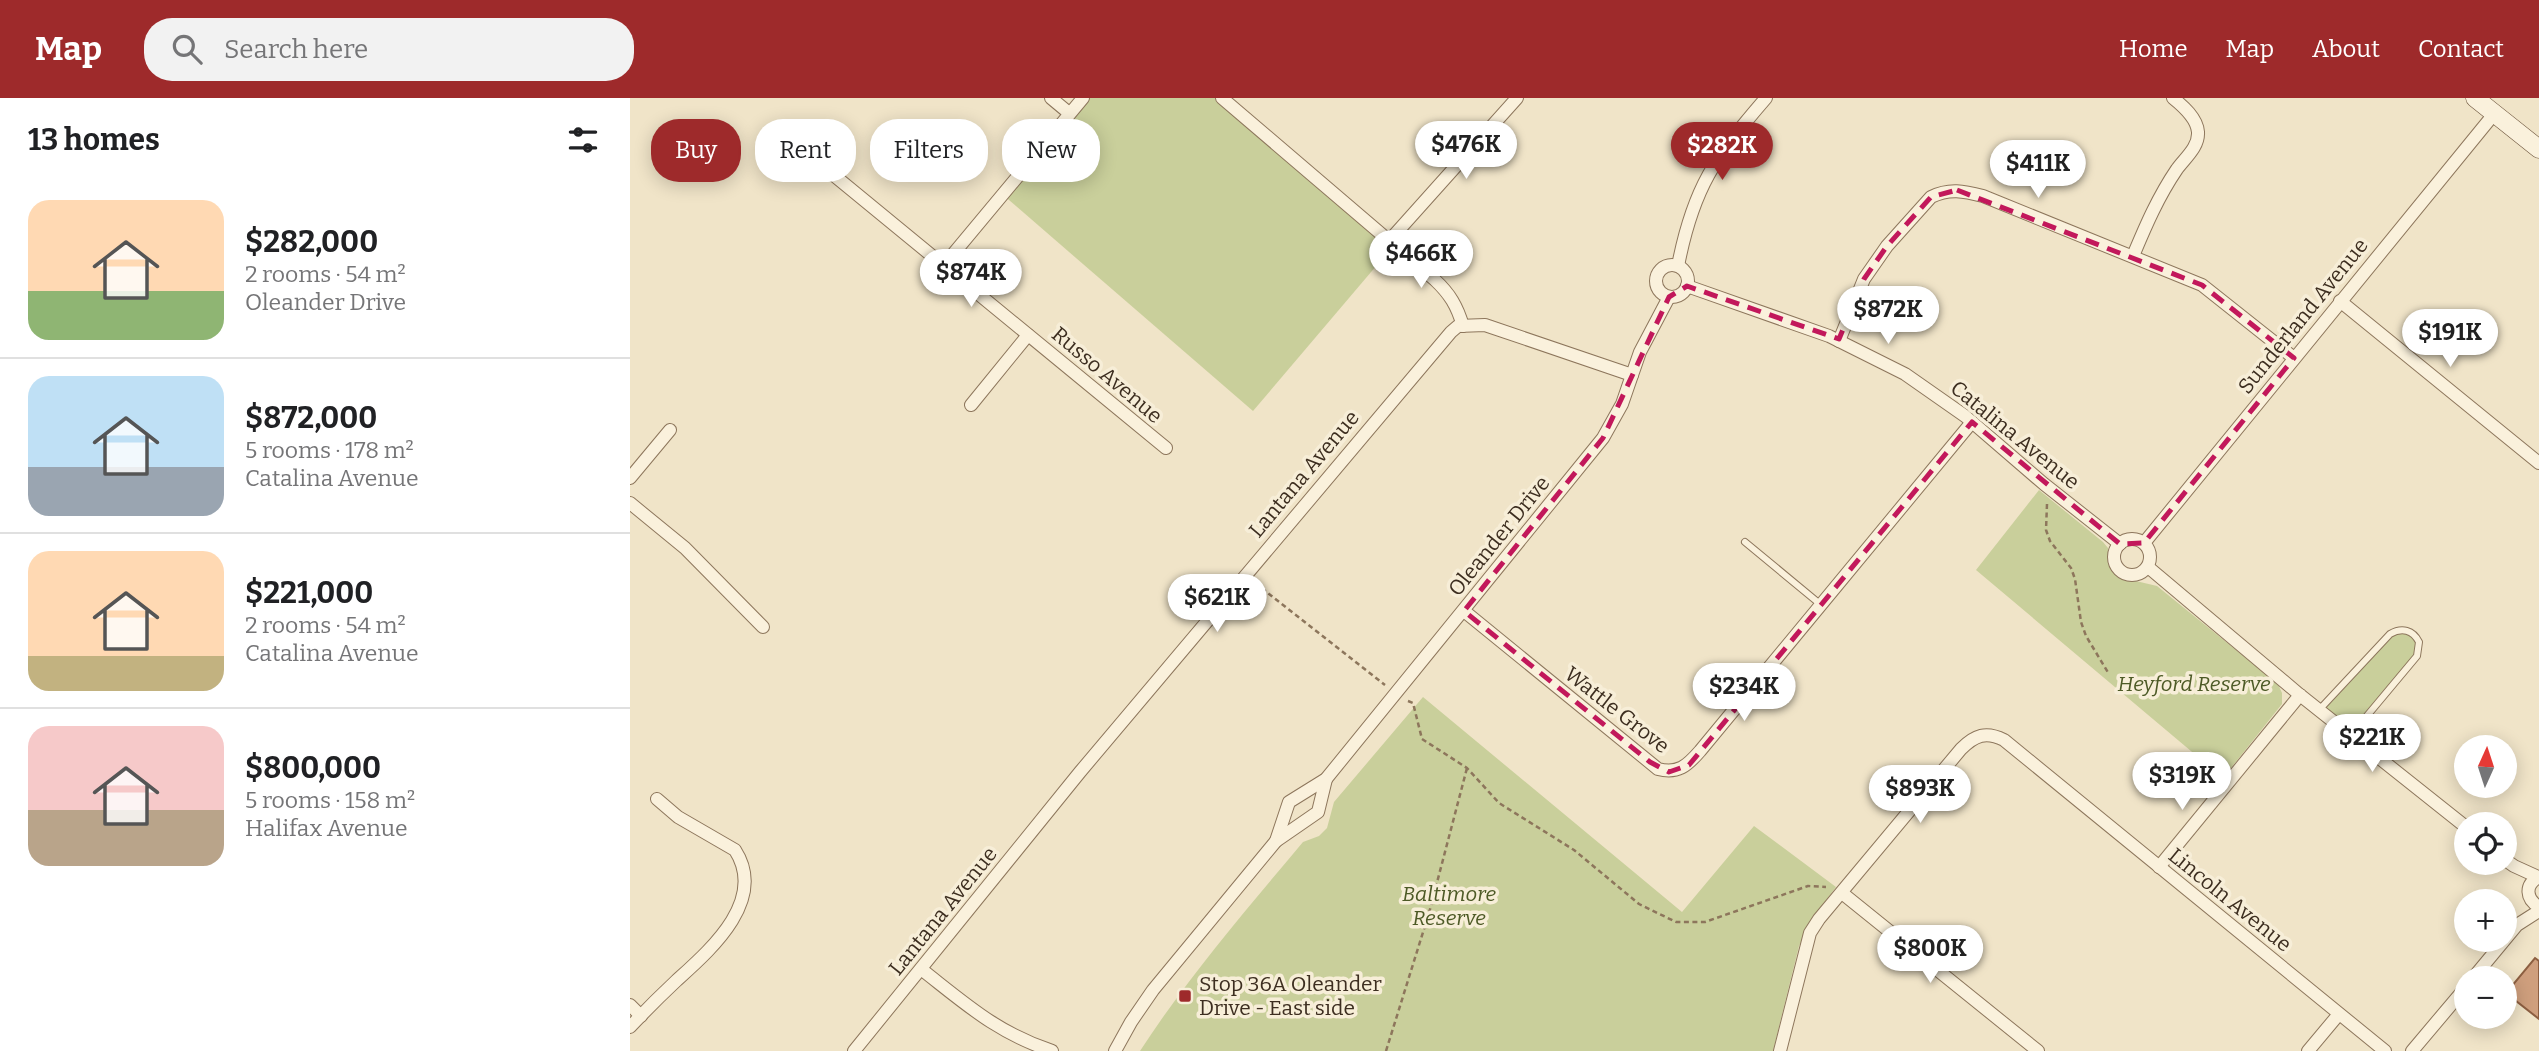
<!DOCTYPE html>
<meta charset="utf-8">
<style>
body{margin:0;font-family:Bitter,serif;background:#f2f2f2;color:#202124;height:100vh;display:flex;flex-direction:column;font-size:26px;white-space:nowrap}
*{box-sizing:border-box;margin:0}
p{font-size:23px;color:#757577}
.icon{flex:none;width:38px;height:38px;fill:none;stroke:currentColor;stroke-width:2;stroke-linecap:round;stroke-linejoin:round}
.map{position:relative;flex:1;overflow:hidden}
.side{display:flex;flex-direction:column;background:#fff;width:630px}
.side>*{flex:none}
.top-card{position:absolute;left:21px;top:21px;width:665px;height:63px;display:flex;gap:14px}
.needle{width:46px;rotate:3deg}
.tools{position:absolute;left:1824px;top:637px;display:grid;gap:14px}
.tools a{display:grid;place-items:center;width:63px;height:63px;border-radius:50%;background:#fff;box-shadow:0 4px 18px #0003;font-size:35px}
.price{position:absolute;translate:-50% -60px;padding:0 16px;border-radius:24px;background:#fff;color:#222;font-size:23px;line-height:46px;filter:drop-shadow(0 2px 4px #0008)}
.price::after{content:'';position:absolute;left:50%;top:42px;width:21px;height:16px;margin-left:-10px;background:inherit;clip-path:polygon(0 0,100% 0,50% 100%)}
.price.selected{background:#9e2a2b;color:#fff}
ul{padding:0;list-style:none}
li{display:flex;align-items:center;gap:21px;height:175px;padding:0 28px}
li+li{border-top:2px solid #e0e0e0}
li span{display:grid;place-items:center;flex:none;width:196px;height:140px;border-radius:21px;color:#555}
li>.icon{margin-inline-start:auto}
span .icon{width:84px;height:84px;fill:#fffc;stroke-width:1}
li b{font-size:30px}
h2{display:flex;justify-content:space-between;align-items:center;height:84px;padding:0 28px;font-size:30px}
.pill{padding:0 24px;border-radius:28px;background:#fff;box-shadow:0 4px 18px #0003;font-size:24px;line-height:63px}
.pill.selected{background:#9e2a2b;color:#fff}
header{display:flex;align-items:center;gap:42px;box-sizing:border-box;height:98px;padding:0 35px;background:#9e2a2b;color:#fff}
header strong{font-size:33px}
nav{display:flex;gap:38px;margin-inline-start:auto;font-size:24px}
.search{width:490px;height:63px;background:#f2f2f2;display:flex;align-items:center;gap:18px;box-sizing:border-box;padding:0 24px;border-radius:28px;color:#757577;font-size:26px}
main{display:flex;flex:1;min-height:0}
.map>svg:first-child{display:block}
</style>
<header>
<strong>Map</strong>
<div class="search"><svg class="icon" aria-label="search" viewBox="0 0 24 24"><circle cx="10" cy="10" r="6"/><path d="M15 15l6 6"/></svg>Search here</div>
<nav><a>Home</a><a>Map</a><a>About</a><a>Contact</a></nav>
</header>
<main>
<section class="side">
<h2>13 homes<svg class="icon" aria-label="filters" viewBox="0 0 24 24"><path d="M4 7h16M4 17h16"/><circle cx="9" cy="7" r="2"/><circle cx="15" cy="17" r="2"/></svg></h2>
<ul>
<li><span style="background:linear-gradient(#ffd9b3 65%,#8fb573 0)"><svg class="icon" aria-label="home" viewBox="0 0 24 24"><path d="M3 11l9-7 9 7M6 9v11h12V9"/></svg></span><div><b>$282,000</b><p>2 rooms · 54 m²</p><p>Oleander Drive</p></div></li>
<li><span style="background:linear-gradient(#bfe0f5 65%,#9aa5b1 0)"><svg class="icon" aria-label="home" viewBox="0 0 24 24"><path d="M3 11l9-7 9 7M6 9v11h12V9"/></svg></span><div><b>$872,000</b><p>5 rooms · 178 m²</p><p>Catalina Avenue</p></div></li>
<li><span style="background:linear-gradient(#ffd9b3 75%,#c2b280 0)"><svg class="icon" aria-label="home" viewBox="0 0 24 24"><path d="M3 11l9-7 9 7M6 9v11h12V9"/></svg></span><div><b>$221,000</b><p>2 rooms · 54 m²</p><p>Catalina Avenue</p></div></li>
<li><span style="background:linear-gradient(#f6c9c9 60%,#b9a48a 0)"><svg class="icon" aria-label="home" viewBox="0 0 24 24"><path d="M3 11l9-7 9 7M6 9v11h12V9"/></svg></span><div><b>$800,000</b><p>5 rooms · 158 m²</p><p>Halifax Avenue</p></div></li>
</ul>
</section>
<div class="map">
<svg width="1909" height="953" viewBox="0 0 1909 953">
<rect width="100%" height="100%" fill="#f0e4c8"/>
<!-- green -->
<g fill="#c9cf9b">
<path d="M 453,0 L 592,0 L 764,147 L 623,313 L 372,96 Z"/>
<path d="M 1409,392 L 1473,444 L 1478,450 L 1481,470 L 1489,479 L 1527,488 L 1648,586 L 1652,595 L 1652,606 L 1593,680 L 1346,472 Z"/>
<path d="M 1765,533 L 1783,535 L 1790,550 L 1720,637 L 1689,612 Z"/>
<path d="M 793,599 L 1052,814 L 1124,728 L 1206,789 L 1185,817 L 1169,848 L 1143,953 L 510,953 C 558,879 616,812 673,744 L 689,738 L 697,730 L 704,704 Z"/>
</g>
<!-- building -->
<path fill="#cf9f7d" stroke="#8d5f41" stroke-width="2" d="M 1905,860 L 1909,863 L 1909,921 L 1876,895 Z"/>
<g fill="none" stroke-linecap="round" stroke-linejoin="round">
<!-- lane casing -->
<g stroke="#8d765c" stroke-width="8">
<g id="lane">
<path d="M 1115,444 L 1190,506"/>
<path d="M 1689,612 L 1760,536 C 1772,529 1783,532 1789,544 L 1787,558 L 1721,637"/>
</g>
</g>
<!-- street casing -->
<g stroke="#8d765c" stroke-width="14">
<g id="street">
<path d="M 421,0 L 439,15"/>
<path d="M 592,0 L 805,182 C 820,196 827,208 833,228"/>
<path d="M 167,47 L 536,350"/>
<path d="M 759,143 L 887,0"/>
<path d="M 1503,158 C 1516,127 1528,99 1547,71 C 1555,60 1569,49 1568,34 C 1567,20 1553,8 1543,0"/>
<path d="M 314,167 L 453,0"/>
<circle cx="1042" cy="183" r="16"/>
<path d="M 1048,168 C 1063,90 1085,59 1136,0"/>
<path d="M 1057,188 L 1199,238 L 1275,276 L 1335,318 L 1414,386 L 1490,446"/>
<path d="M 1710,203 L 1909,365"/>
<path d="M 1209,243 L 1234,181 L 1257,148 L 1301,99 C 1319,90 1334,93 1353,98 L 1572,187 L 1664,260"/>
<path d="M 341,307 L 398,237"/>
<path d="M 0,380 L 40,332"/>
<path d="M 0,405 L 55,450 L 133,529"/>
<circle cx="1502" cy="459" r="18"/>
<path d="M 1514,445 L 1864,16"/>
<path d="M 1518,469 L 1670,597 L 1836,729"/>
<path d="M 834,513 L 1028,671 C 1048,676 1057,668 1070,653 L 1342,324"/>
<path d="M 646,743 L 659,704 L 696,681 L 973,340 L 992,306 L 1010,254 L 1039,199"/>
<path d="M 1874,761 L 1884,768 L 1908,779"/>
<path d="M 1529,769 L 1670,597"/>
<path d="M 1909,779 C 1894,787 1896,801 1909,809"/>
<path d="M 1212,795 L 1408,953"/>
<path d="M 291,871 C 337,907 366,934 422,953"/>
<path d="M 1843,880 L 1887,827 L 1909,813"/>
<path d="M 0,907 L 11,918"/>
<path d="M 0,929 C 15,913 30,898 46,883 C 79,853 138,803 105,752 L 48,719 L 27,701"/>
<path d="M 224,953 L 450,674 L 821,234 L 828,228 L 855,227 L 1002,277"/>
<path d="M 485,953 L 501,924 L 523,892 L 646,743 L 688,714 L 696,681"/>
<path d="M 1150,953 L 1180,835 L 1189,821 L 1331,651 C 1345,637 1356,633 1374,642 L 1755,953"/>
<path d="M 1678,953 L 1709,916"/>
<path d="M 1782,953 L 1836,889"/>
</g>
</g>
<!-- secondary casing -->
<g stroke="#6f573f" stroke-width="19">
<path id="secondary" d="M 1845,0 L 1909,51"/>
</g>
<!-- path -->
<g stroke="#8d765c" stroke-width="2.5" stroke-dasharray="5 3.5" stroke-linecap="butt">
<path d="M 1417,406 L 1416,432 L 1420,443 L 1441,470 L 1445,481 L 1451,524 L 1456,538 L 1479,576"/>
<path d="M 625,485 L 755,587"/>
<path d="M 778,603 L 783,605 L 792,641 L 837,670 L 869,705 L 944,752 L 1009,806 L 1046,824 L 1075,824 L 1178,788 L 1196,789"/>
<path d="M 756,953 L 799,815 L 837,670"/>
</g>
<!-- lane -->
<use href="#lane" stroke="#faf1dc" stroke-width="6"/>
<!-- street -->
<use href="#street" stroke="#faf1dc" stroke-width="12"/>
<!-- secondary -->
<use href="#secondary" stroke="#faf1dc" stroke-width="18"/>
</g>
<!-- marked area -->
<path fill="none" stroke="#c2185b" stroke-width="5" stroke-dasharray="14 9" stroke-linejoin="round" d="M 1327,92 L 1572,187 L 1664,260 L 1514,445 L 1490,446 L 1342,324 L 1059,667 L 1039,674 L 1020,664 L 834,513 L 973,340 L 1039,199 L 1057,188 L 1209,241 L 1234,181 L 1257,148 L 1301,99 Z"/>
<!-- markers -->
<rect fill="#9e2a2b" stroke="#f7eed8" stroke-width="2.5" x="548" y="891" width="14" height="14" rx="3.5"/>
<g text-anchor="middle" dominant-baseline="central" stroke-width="7" stroke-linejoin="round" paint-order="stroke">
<!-- street labels -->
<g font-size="21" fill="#3d2e20" stroke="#f7eed8">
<text transform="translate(1673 218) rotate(-51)">Sunderland Avenue</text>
<text transform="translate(477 277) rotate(40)">Russo Avenue</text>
<text transform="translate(1385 337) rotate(39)">Catalina Avenue</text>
<text transform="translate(674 376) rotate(-50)">Lantana Avenue</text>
<text transform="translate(869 438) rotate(-51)">Oleander Drive</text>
<text transform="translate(987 612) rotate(38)">Wattle Grove</text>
<text transform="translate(1600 802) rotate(39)">Lincoln Avenue</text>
<text transform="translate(313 813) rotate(-51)">Lantana Avenue</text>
</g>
<!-- park labels -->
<g font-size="21" font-style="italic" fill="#4d5a26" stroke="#f7eed8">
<text x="1564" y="586">Heyford Reserve</text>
<text x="819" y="796">Baltimore<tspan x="819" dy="24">Reserve</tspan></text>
</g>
<!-- poi labels -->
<g font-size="21" fill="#3d2e20" stroke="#f7eed8" text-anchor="start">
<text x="569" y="886">Stop 36A Oleander<tspan x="569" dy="24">Drive - East side</tspan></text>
</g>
</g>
</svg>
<div class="tools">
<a><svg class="needle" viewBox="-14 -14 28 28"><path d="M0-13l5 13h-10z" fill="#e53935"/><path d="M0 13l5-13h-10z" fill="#757577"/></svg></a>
<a><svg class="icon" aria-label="locate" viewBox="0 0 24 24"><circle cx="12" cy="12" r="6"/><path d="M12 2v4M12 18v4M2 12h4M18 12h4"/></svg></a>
<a>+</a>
<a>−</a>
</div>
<b class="price" style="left:836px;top:83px">$476K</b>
<b class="price selected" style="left:1092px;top:84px">$282K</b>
<b class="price" style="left:1408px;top:102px">$411K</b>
<b class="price" style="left:791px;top:192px">$466K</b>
<b class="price" style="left:341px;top:211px">$874K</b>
<b class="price" style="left:1258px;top:248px">$872K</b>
<b class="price" style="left:1820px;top:271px">$191K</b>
<b class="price" style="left:587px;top:536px">$621K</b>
<b class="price" style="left:1114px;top:625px">$234K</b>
<b class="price" style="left:1742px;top:676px">$221K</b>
<b class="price" style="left:1552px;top:714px">$319K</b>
<b class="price" style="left:1290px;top:727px">$893K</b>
<b class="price" style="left:1300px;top:887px">$800K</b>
<div class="top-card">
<a class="pill selected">Buy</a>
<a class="pill">Rent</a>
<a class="pill">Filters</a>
<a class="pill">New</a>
</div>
</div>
</main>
